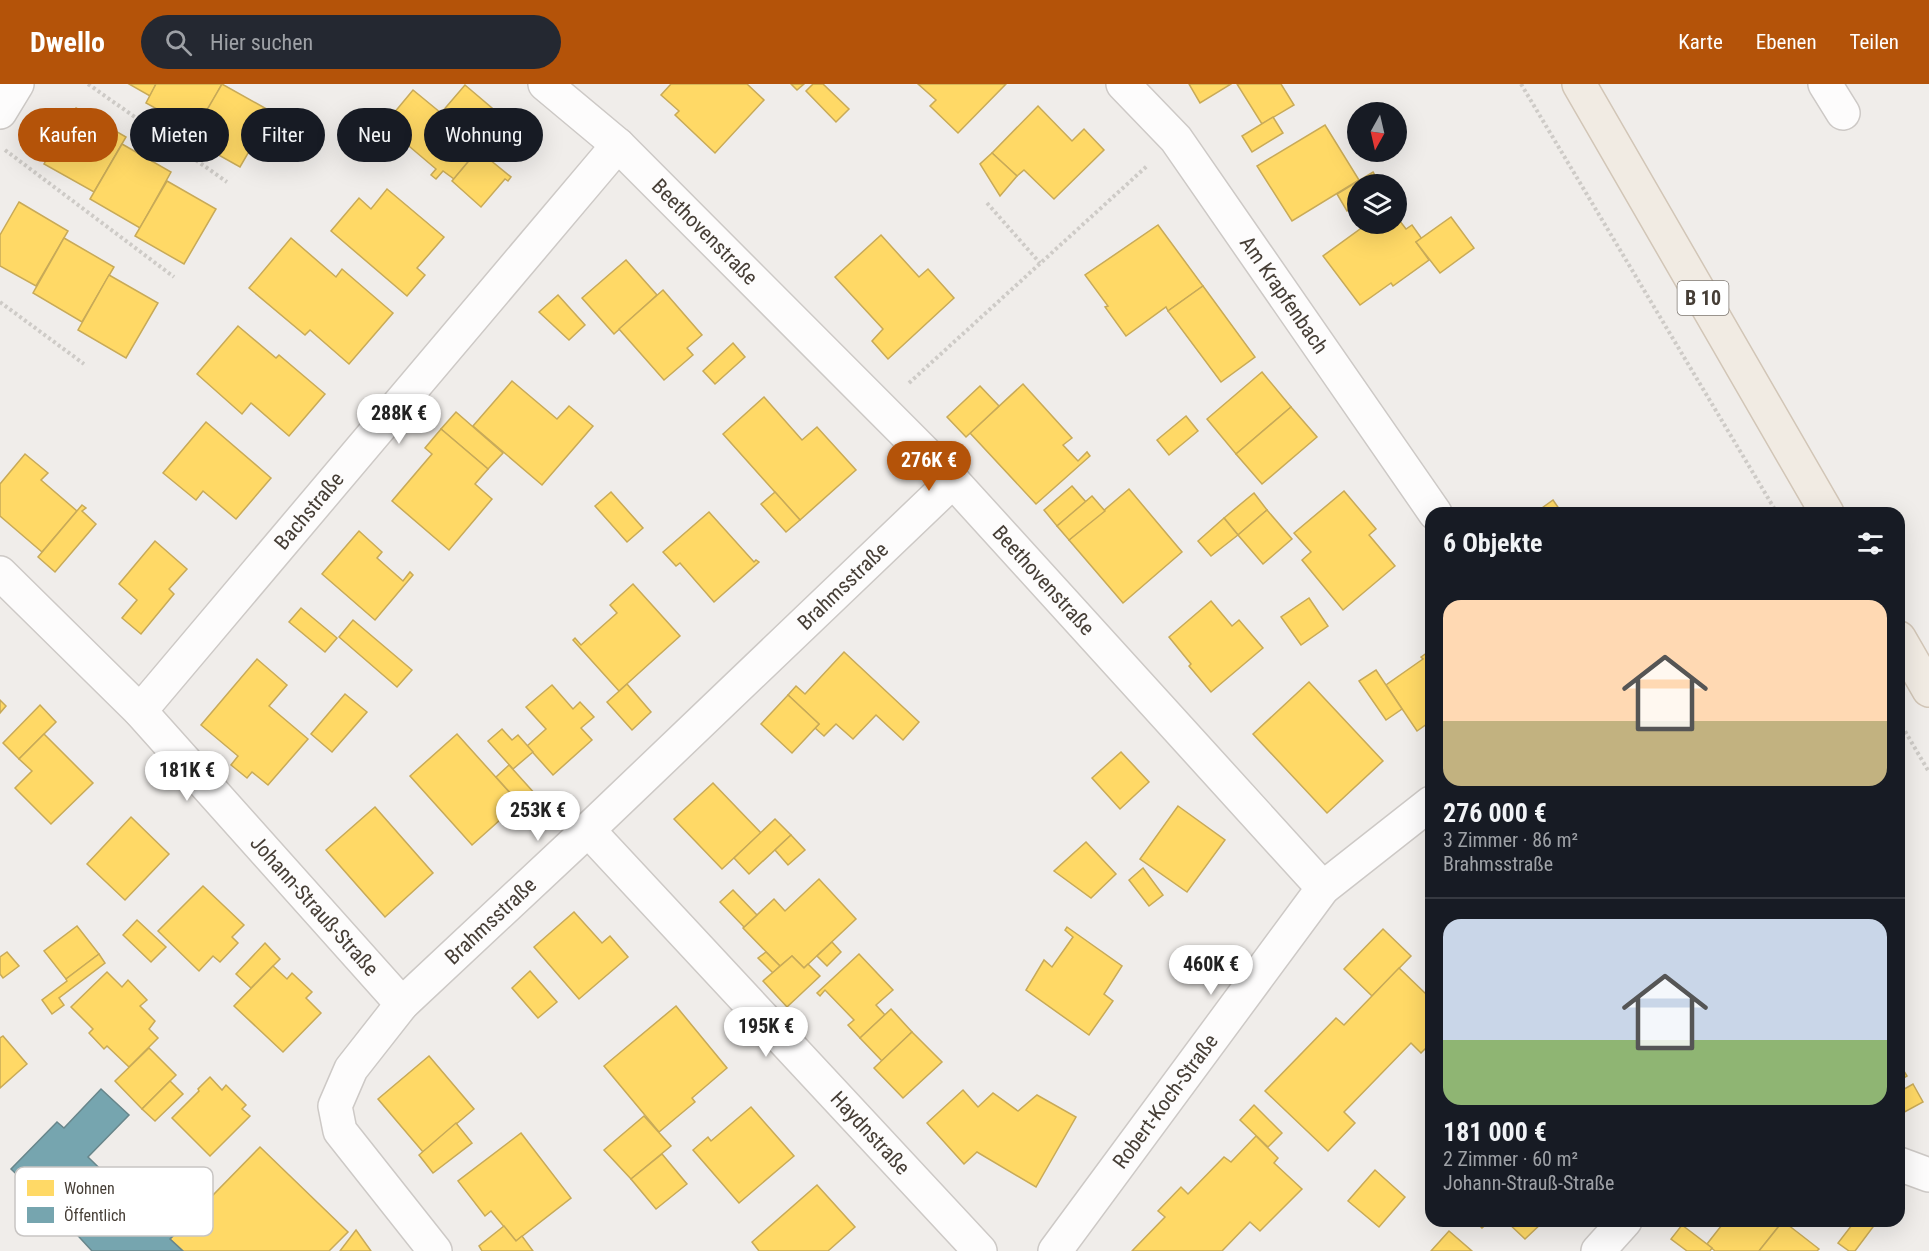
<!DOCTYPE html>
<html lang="de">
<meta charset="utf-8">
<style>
body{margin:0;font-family:"Roboto Condensed",sans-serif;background:#242831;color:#f1f3f6;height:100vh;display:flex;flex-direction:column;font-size:22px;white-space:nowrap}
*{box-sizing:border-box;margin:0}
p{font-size:20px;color:#9ea1a6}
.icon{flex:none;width:33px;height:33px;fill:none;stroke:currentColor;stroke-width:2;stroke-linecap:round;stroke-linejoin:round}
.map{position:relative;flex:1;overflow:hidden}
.drawer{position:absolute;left:1425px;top:423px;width:480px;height:720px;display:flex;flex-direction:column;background:#171b24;border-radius:18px;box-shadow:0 6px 24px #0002}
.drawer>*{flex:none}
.top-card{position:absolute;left:18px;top:24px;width:570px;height:54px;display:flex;gap:12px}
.needle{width:39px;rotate:188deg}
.buttons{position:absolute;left:1347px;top:18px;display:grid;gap:12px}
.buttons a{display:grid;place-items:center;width:60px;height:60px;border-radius:50%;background:#171b24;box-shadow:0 6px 24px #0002;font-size:30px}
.price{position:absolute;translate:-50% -51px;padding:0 14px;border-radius:21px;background:#fff;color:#222;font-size:20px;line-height:39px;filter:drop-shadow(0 2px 3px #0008)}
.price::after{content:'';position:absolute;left:50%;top:36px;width:18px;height:14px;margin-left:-9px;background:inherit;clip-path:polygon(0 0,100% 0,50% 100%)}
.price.selected{background:#b45309;color:#fff}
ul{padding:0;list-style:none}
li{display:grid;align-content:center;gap:12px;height:318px;padding:0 18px}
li+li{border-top:2px solid #363941}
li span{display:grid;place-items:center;height:186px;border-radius:18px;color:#555}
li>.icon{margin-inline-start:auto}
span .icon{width:108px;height:108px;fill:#fffc;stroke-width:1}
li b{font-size:26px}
h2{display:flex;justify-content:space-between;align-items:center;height:72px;padding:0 18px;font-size:26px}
.pill{padding:0 21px;border-radius:27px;background:#171b24;box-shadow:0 6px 24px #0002;font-size:21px;line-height:54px}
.pill.selected{background:#b45309;color:#fff}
header{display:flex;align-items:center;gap:36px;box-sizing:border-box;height:84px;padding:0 30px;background:#b45309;color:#fff}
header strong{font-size:28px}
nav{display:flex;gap:33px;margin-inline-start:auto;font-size:21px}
.search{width:420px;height:54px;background:#242831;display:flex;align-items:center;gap:15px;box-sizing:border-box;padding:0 21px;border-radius:33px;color:#9ea1a6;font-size:22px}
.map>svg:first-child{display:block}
</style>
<header>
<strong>Dwello</strong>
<div class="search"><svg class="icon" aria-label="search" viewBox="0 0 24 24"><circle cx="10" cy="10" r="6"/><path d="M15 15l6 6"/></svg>Hier suchen</div>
<nav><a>Karte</a><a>Ebenen</a><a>Teilen</a></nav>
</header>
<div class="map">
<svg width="1929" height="1167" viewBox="0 0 1929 1167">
<rect width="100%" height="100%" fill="#f0edea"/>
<!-- homes -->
<g fill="#ffd966" stroke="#c8aa58" stroke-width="1.5">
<path d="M 129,0 L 156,0 L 150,12 Z"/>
<path d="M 156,0 L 222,0 L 196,47 L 146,19 Z"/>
<path d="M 222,0 L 272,28 L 240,83 L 190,55 Z"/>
<path d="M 671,0 L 747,0 L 764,16 L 715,69 L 675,31 L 679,27 L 661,11 Z"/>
<path d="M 791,0 L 804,0 L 797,6 Z"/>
<path d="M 813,0 L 823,0 L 849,25 L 836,38 L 806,7 Z"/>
<path d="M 918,0 L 1006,0 L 958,49 L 930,22 L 936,16 Z"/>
<path d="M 1189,0 L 1231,0 L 1200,19 Z"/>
<path d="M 1237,0 L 1281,0 L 1294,21 L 1262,40 Z"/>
<path d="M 465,1 L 512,41 L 485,71 L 478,66 L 454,95 L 443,87 L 436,95 L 431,91 L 436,85 L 384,41 L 413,6 L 441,29 Z"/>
<path d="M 1038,22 L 1072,57 L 1084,45 L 1104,66 L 1054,115 L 1024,86 L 1017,92 L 992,69 Z"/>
<path d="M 76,24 L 126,53 L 94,108 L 44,80 Z"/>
<path d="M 1273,33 L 1283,49 L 1252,68 L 1242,52 Z"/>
<path d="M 1325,41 L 1359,96 L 1292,137 L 1257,82 Z"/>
<path d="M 122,60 L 171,88 L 140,144 L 90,115 Z"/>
<path d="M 478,66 L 511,93 L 508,97 L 505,95 L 481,123 L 452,97 Z"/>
<path d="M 992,69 L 1017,92 L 1000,112 L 980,80 Z"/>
<path d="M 1373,88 L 1380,100 L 1358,100 L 1358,121 L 1347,127 L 1337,110 Z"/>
<path d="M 167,97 L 216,125 L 184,180 L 135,152 Z"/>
<path d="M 387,105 L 444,153 L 417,184 L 425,191 L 407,212 L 331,147 L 359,114 L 371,125 Z"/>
<path d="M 19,118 L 68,147 L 36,202 L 0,182 L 0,151 Z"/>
<path d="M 1396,132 L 1406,145 L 1412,141 L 1422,155 L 1416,158 L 1429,176 L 1393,202 L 1391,199 L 1360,221 L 1323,172 L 1367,140 L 1396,140 Z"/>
<path d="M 1451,133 L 1474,164 L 1440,189 L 1416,158 Z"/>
<path d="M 1158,141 L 1203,202 L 1168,227 L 1166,223 L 1126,252 L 1105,223 L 1108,222 L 1085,191 Z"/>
<path d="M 881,151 L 919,193 L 928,185 L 954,214 L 888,275 L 872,257 L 883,245 L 835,193 Z"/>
<path d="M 64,154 L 114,183 L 82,238 L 33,209 Z"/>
<path d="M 291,154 L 336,193 L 342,185 L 393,229 L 349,280 L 310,246 L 305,251 L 249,204 Z"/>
<path d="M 626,176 L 657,211 L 614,250 L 582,214 Z"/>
<path d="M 109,191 L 158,219 L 126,274 L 78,246 Z"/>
<path d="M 1203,202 L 1255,273 L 1221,298 L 1168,227 Z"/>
<path d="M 663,206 L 702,251 L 687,264 L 693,271 L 664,296 L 619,245 Z"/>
<path d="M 558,211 L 585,241 L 569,256 L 539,228 Z"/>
<path d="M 238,242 L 276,274 L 279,271 L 325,310 L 289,352 L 251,319 L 242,330 L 197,290 Z"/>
<path d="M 733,259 L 745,273 L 715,300 L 703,287 Z"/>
<path d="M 1262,288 L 1291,323 L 1236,370 L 1207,335 Z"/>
<path d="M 512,297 L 557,335 L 569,322 L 593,342 L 542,401 L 473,342 Z"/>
<path d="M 1023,300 L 1072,354 L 1063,361 L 1078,377 L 1087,368 L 1090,372 L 1036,420 L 970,349 Z"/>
<path d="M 980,302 L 999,322 L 966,353 L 947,333 Z"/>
<path d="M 764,313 L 802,356 L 817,343 L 856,386 L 800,436 L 723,350 Z"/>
<path d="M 1291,323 L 1317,353 L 1262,400 L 1236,370 Z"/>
<path d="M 456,328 L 503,369 L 488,385 L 441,345 Z"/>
<path d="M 1186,332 L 1198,347 L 1169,371 L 1157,356 Z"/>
<path d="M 206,338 L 271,394 L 236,435 L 203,407 L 196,416 L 163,389 Z"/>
<path d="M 441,345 L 488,385 L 475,400 L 492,415 L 449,466 L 392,417 L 432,370 L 425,364 Z"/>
<path d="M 25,370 L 48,389 L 41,396 L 77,427 L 42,468 L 0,432 L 0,400 Z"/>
<path d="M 1072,402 L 1086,418 L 1057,442 L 1044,426 Z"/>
<path d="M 1129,405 L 1182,468 L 1123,519 L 1069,456 Z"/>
<path d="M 1344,407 L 1376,445 L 1369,451 L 1395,482 L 1343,526 L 1302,476 L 1311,468 L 1294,449 Z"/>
<path d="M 611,408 L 643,444 L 627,458 L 595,422 Z"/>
<path d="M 775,408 L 800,436 L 786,448 L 761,420 Z"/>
<path d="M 1254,409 L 1267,426 L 1238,451 L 1224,434 Z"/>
<path d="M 1092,412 L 1105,427 L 1069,456 L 1057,442 Z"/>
<path d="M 1553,416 L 1562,429 L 1535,429 Z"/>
<path d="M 82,421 L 86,424 L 82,427 L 96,440 L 55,488 L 38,473 Z"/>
<path d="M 1267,426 L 1292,455 L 1263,480 L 1238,451 Z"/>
<path d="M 709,428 L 754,478 L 756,476 L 759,478 L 714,518 L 680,479 L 676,482 L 663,468 Z"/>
<path d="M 1224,434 L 1238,451 L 1211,472 L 1198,457 Z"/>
<path d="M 359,447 L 382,468 L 377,474 L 403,497 L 410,488 L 413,491 L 375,536 L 322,490 Z"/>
<path d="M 155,457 L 187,485 L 169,505 L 174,510 L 141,550 L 122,534 L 137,516 L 119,500 Z"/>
<path d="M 633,500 L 680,552 L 619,607 L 573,556 L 575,554 L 581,561 L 617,529 L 610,521 Z"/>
<path d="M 1309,514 L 1328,542 L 1301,561 L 1281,533 Z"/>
<path d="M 1211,517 L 1232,542 L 1239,536 L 1263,564 L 1211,608 L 1189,582 L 1191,580 L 1169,553 Z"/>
<path d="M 301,524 L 337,554 L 325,568 L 289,538 Z"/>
<path d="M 353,536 L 412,586 L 397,603 L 339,553 Z"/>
<path d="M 1431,566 L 1431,637 L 1417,647 L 1386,601 L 1423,575 L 1421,573 Z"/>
<path d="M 844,568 L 919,638 L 903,656 L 876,631 L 853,655 L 836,640 L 824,652 L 815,644 L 819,640 L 788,611 L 796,602 L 805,610 Z"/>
<path d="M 257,575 L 287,601 L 269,622 L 308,655 L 268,701 L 252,688 L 247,694 L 231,681 L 238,672 L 201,641 Z"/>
<path d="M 1376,586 L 1402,625 L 1386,636 L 1359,597 Z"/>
<path d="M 1309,598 L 1383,677 L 1327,729 L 1253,650 Z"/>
<path d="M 627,600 L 651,628 L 632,646 L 607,618 Z"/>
<path d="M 552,601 L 573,625 L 580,618 L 594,633 L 581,644 L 592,656 L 553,691 L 527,662 L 546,645 L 526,623 Z"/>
<path d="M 345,610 L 367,628 L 332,668 L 311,650 Z"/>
<path d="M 788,611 L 819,640 L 792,669 L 761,640 Z"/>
<path d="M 0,616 L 6,622 L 0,629 Z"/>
<path d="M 40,621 L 56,638 L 19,675 L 3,659 Z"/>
<path d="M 502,645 L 512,656 L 518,651 L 533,668 L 513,685 L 488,657 Z"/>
<path d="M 44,650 L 93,699 L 51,740 L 15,704 L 32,687 L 19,675 Z"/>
<path d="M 457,650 L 519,719 L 472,761 L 410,692 Z"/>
<path d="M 1121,668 L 1149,698 L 1120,725 L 1092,694 Z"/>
<path d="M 509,681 L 536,711 L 523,723 L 496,693 Z"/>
<path d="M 713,699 L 761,749 L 722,785 L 674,735 Z"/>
<path d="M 1178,722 L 1225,756 L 1187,808 L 1140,775 Z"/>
<path d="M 375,723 L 433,789 L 385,833 L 326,766 Z"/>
<path d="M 131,733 L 169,770 L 125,816 L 87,780 Z"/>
<path d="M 775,735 L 791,751 L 749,790 L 734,774 Z"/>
<path d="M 791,751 L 805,766 L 788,781 L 775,766 Z"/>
<path d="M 1086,758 L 1116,790 L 1091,814 L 1054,787 Z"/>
<path d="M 1143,784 L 1163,811 L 1149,822 L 1129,796 Z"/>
<path d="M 819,795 L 856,835 L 804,884 L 792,872 L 780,882 L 743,844 L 774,815 L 785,827 Z"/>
<path d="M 203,802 L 244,841 L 232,853 L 238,859 L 220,878 L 213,872 L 199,887 L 158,847 Z"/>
<path d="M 733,806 L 757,831 L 744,843 L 720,818 Z"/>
<path d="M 574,828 L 602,859 L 610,852 L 628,873 L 579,915 L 534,863 Z"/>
<path d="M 137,836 L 166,863 L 151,878 L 123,851 Z"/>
<path d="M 77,842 L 99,870 L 66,895 L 44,867 Z"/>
<path d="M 1067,843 L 1122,882 L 1104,910 L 1113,917 L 1089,951 L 1026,906 L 1044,876 L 1052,883 L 1073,853 L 1065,846 Z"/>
<path d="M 1383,845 L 1411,872 L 1372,912 L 1344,885 Z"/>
<path d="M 832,858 L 841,868 L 827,882 L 817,872 Z"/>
<path d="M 265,859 L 280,875 L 251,904 L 236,890 Z"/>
<path d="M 7,868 L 19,882 L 3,894 L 0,890 L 0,873 Z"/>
<path d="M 766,868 L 780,882 L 773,889 L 758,874 Z"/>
<path d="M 99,870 L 105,879 L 59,914 L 64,921 L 52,930 L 42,916 L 67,897 L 66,895 Z"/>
<path d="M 859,870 L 893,906 L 876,921 L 885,931 L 860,954 L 848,941 L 854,936 L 825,906 L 820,912 L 817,909 Z"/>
<path d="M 792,872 L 804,884 L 808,880 L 820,892 L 787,923 L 763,897 Z"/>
<path d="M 273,882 L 287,895 L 292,889 L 312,908 L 306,914 L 321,929 L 283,968 L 234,922 Z"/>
<path d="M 1399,884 L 1426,910 L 1431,905 L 1431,959 L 1421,969 L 1411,959 L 1344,1028 L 1355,1039 L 1328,1067 L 1265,1007 L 1336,934 L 1344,941 Z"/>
<path d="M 530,887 L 557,918 L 538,934 L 512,904 Z"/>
<path d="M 107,888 L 122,903 L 128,896 L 147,916 L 140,922 L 155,937 L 149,945 L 158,954 L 129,983 L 107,962 L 104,965 L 89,949 L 93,945 L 71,923 Z"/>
<path d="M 676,922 L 727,984 L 692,1014 L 695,1018 L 659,1048 L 604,982 Z"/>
<path d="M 891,925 L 912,948 L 882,977 L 860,954 Z"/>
<path d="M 912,948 L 942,978 L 903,1014 L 874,984 Z"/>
<path d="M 3,952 L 27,980 L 0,1004 L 0,954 Z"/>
<path d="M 149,964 L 176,991 L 142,1025 L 115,997 Z"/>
<path d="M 429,972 L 474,1025 L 423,1068 L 378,1015 Z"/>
<path d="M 1899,979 L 1907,992 L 1899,997 Z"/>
<path d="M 210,993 L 222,1006 L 226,1001 L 246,1021 L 242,1025 L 250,1032 L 210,1072 L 172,1034 L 199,1007 L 198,1005 Z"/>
<path d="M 170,997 L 183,1010 L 155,1037 L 142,1025 Z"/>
<path d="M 1913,1000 L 1923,1018 L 1899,1031 L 1899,1008 Z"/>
<path d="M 963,1006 L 978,1023 L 993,1009 L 1018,1027 L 1037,1011 L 1076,1033 L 1036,1103 L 977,1068 L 964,1080 L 927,1039 Z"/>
<path d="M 1254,1021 L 1282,1049 L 1268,1063 L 1240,1036 Z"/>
<path d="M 751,1023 L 794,1072 L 739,1119 L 693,1066 L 708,1053 L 711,1057 Z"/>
<path d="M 644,1032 L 671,1062 L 631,1095 L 604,1066 Z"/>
<path d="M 456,1039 L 472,1059 L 433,1089 L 419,1071 Z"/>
<path d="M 521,1049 L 571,1114 L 516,1157 L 491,1127 L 485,1132 L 458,1097 Z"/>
<path d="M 1256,1052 L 1278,1074 L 1274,1079 L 1302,1105 L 1260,1147 L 1250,1138 L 1222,1167 L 1132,1167 L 1165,1133 L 1158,1127 L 1181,1103 L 1188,1110 L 1224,1073 L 1231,1078 Z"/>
<path d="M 260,1063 L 348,1148 L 329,1167 L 183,1167 L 170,1155 Z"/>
<path d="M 662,1070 L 687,1100 L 656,1125 L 631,1095 Z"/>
<path d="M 1375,1086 L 1405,1113 L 1379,1143 L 1348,1117 Z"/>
<path d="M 817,1101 L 855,1143 L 828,1167 L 759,1167 L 752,1158 Z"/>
<path d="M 1475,1137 L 1490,1137 L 1482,1144 Z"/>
<path d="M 1506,1137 L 1544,1137 L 1525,1155 Z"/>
<path d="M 1725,1137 L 1783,1137 L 1759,1167 L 1715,1167 L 1707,1160 Z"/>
<path d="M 1783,1137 L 1819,1165 L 1817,1167 L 1759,1167 Z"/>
<path d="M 1855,1137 L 1873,1137 L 1876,1139 L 1855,1167 L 1849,1167 L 1838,1159 Z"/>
<path d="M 1682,1141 L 1712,1164 L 1710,1167 L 1687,1167 L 1671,1155 Z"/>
<path d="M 504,1142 L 516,1157 L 522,1152 L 533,1167 L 482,1167 L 479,1162 Z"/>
<path d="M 356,1146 L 371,1167 L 340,1167 Z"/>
<path d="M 1449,1147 L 1472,1167 L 1431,1167 Z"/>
</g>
<!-- public -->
<path fill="#76a5af" stroke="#68868b" stroke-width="1.5" d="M 101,1005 L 129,1031 L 88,1073 L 130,1114 L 141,1103 L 182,1143 L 170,1155 L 183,1167 L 92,1167 L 58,1130 L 11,1085 L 57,1038 L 64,1044 Z"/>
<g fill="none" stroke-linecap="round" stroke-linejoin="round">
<!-- minor casing -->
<g stroke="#cdc9c6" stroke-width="36">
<g id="minor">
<path id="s1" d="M 545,0 L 618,61 L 953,397 L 1323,804"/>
<path id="s2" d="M 1123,0 L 1176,55 L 1435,429"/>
<path d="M 1825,0 L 1843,29"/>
<path d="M 0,28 L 17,0"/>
<path id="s3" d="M 0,489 L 140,627 L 402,920"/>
<path id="s4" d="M 140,627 L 618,61"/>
<path id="s5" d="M 588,746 L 980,1167"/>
<path d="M 1899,1080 L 1929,1091"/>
<path id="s6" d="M 435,1167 L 340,1047 L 335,1022 L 351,985 L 402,920 L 588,746 L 953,397"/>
<path id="s7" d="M 1055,1167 L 1323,804 L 1431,719"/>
<path d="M 1598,1167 L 1625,1137"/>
</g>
</g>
<!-- major casing -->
<g stroke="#d2c6b7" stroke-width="36">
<g id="major">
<path d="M 1579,0 L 1827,429"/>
<path d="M 1899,554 L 1929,606"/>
</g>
</g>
<!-- path -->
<g stroke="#cecbc7" stroke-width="4" stroke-dasharray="3 3" stroke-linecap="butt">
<path d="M 88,0 L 227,98"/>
<path d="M 1521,0 L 1777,429"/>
<path d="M 5,66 L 174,193"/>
<path d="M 987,119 L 1040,179"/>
<path d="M 0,218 L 84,280"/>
<path d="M 909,299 L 1147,82"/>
<path d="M 1899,637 L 1929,688"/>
</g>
<!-- minor -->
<use href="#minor" stroke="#fdfcfc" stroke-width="33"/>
<!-- major -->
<use href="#major" stroke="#f1ebe3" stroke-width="33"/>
</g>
<g text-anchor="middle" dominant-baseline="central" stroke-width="6" stroke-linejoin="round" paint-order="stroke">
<!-- shield labels -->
<rect fill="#fff" stroke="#7e7872" stroke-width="1.5" x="1677.5" y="197" width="51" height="34" rx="4.5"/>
<g font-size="20" font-weight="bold" fill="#463e36">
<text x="1703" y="214">B 10</text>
</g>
<!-- street labels -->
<g font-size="21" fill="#463e36" stroke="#fff">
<text stroke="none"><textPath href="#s1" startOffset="218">Beethovenstraße</textPath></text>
<text stroke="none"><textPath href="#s2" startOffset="266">Am Krapfenbach</textPath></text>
<text stroke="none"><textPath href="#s4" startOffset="262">Bachstraße</textPath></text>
<text stroke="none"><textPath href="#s1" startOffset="704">Beethovenstraße</textPath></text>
<text stroke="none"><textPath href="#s6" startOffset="909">Brahmsstraße</textPath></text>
<text stroke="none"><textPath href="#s3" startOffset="458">Johann-Strauß-Straße</textPath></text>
<text stroke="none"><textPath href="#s6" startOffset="423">Brahmsstraße</textPath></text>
<text stroke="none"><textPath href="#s7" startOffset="186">Robert-Koch-Straße</textPath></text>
<text stroke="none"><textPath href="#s5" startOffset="414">Haydnstraße</textPath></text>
</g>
</g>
<!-- legend -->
<rect x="15" y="1083" width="198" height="69" rx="9" fill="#fff" stroke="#c8c5c3" stroke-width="1.5"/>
<rect x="27" y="1096" width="27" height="16" fill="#ffd966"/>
<rect x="27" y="1123" width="27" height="16" fill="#76a5af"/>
<g font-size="16" fill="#463e36">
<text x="64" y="1110">Wohnen</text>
<text x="64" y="1137">Öffentlich</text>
</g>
</svg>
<div class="buttons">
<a><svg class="needle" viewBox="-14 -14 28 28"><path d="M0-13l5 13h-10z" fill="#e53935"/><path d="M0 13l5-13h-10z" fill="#9ea1a6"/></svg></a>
<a><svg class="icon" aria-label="layers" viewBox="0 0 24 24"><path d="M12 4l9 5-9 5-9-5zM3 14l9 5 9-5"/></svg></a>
</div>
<b class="price" style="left:399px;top:361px">288K €</b>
<b class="price selected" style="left:929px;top:408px">276K €</b>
<b class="price" style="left:187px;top:718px">181K €</b>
<b class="price" style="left:538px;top:758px">253K €</b>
<b class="price" style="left:1211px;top:912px">460K €</b>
<b class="price" style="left:766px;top:974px">195K €</b>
<div class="top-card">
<a class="pill selected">Kaufen</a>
<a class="pill">Mieten</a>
<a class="pill">Filter</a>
<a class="pill">Neu</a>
<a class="pill">Wohnung</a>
</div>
<section class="drawer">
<h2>6 Objekte<svg class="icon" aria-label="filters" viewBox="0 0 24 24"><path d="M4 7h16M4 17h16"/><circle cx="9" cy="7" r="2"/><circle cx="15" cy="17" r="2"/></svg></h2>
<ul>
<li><span style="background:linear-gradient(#ffd9b3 65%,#c2b280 0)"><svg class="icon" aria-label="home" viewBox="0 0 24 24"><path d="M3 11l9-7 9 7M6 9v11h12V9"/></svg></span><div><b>276 000 €</b><p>3 Zimmer · 86 m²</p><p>Brahmsstraße</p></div></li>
<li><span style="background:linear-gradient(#c9d6e8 65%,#8fb573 0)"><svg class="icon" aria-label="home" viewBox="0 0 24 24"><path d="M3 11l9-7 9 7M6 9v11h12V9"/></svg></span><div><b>181 000 €</b><p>2 Zimmer · 60 m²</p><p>Johann-Strauß-Straße</p></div></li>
</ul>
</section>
</div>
